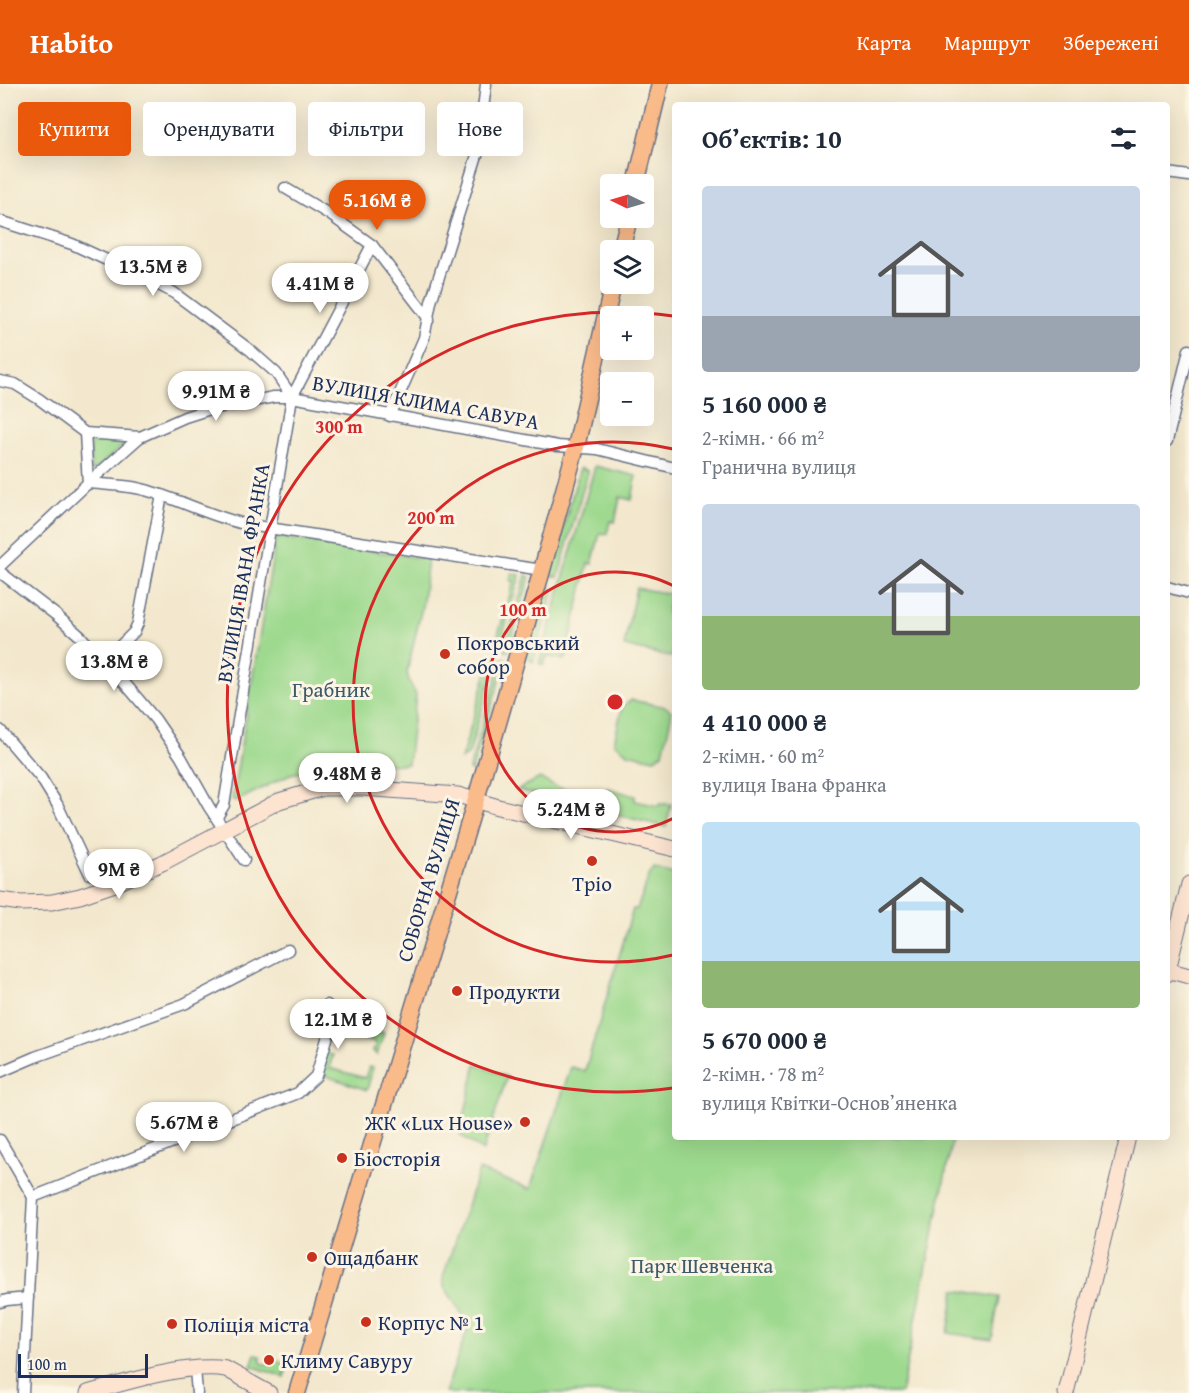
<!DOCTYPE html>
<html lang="uk">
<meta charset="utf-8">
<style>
body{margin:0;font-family:"Gentium Book Plus",serif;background:#f6f6f7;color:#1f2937;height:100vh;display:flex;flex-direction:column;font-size:22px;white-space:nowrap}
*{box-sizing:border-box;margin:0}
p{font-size:20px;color:#747a83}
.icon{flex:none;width:33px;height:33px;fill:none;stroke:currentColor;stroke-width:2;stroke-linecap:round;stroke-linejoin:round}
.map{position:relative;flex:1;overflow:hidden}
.side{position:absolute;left:672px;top:18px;width:498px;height:1038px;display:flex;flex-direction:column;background:#fff;border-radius:6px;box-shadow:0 6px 24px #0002}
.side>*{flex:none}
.banner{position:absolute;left:18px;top:18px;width:564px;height:54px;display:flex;gap:12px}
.needle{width:39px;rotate:275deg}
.tools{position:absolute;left:600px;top:90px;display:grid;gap:12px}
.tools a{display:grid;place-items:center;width:54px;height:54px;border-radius:6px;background:#fff;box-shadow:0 6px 24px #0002;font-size:30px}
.scale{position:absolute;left:18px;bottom:15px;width:130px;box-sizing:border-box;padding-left:6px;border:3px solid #1b2f5e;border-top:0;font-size:16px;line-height:21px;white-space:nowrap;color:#1b2f5e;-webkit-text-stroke:4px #fcf5e5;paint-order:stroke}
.price{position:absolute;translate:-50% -51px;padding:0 14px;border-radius:21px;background:#fff;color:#222;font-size:20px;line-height:39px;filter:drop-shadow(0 2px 3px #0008)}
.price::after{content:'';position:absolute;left:50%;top:36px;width:18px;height:14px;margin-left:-9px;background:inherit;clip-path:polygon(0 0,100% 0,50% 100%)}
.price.current{background:#ea580c;color:#fff}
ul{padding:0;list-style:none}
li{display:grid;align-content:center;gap:12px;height:318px;padding:0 30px}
li span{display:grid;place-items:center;height:186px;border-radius:6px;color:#555}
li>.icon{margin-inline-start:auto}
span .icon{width:108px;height:108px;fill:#fffc;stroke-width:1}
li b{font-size:26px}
h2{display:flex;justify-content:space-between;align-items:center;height:72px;padding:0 30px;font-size:26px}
.pill{padding:0 21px;border-radius:6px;background:#fff;box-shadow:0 6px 24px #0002;font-size:21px;line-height:54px}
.pill.current{background:#ea580c;color:#fff}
header{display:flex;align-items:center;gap:36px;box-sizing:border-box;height:84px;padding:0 30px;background:#ea580c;color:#fff}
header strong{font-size:28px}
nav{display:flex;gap:33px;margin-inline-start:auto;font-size:21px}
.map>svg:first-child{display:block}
</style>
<header>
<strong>Habito</strong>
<nav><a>Карта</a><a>Маршрут</a><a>Збережені</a></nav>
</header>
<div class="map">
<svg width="1189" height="1309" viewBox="0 0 1189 1309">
<rect width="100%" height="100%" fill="#fcf5e5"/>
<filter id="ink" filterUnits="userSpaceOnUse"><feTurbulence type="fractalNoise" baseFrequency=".0167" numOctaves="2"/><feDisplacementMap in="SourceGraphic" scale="12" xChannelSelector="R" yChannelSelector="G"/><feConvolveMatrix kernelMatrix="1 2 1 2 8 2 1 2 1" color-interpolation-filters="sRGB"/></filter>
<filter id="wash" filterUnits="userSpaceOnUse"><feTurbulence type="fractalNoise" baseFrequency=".008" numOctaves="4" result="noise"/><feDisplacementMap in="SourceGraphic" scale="24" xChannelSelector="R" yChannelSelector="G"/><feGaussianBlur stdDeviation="1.35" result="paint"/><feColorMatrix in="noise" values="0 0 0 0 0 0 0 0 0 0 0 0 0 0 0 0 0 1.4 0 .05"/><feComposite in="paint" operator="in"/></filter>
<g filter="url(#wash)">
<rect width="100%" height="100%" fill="#f3e8cd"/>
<!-- green -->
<g fill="#9dd98e" stroke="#5c8476" stroke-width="1.5">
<path d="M 90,354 L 124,357 L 126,359 L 93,387 L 91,386 Z"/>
<path d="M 595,382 L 636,392 L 632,416 L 620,413 L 615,438 L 610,437 L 607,450 L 600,449 L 592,480 L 588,479 L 566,574 L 564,576 L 547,572 L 544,581 L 539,579 Z"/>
<path d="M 580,384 L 588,387 L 558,493 L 550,491 Z"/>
<path d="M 276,453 L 428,475 L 422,523 L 407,588 L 409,597 L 416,611 L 408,680 L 325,683 L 290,690 L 237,717 L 232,716 Z"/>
<path d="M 512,489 L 520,491 L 499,565 L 494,564 L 514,497 L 510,496 Z"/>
<path d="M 526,491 L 530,493 L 508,568 L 504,567 Z"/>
<path d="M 547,503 L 554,505 L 533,578 L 528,574 L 528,567 Z"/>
<path d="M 636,504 L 671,510 L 667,529 L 675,531 L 675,558 L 671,573 L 624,562 Z"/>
<path d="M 492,571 L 497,572 L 469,670 L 461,675 Z"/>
<path d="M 502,574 L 506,574 L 472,687 L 469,686 Z"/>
<path d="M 631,616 L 666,623 L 671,627 L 671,633 L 663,669 L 654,675 L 628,669 L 614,659 L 622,623 Z"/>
<path d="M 540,694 C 559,707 578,708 600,712 L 608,704 L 635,712 L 635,717 L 658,722 L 659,720 L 671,720 L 666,743 L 517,706 Z"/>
<path d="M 654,785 L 675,790 L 675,1053 L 953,1053 L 901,1309 L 445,1309 L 469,1241 L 444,1202 L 443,1193 L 479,1086 L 530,1105 L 571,983 L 585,987 L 633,825 L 637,825 L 650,790 Z"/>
<path d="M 339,936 L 384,949 L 377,971 L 373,967 L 376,959 L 340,948 L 337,958 L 330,956 L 337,937 Z"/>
<path d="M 325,969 L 333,971 L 329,984 L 365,994 L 369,983 L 373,984 L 367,1006 L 321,990 Z"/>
<path d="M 476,980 L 507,993 L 483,1067 L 460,1051 Z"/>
<path d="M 955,1206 L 999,1213 L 992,1256 L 948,1249 Z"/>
<path d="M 255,1270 L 261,1273 L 260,1276 L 263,1280 L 269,1280 L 272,1275 L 288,1280 L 284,1293 L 251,1282 Z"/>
</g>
</g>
<g filter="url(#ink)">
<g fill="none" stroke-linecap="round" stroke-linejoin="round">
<!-- street casing -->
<g stroke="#677085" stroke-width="13">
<g id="street">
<path d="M 1167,89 L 1189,92"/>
<path d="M 285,104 L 329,130 L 372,161 L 429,235"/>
<path d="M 0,137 L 72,160 L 150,196 L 174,209 L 250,266 L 276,289 L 292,313"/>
<path d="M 0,297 L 15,300 L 39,315 L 85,349 L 140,353 L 185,333 L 210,325 L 274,313 L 292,313 L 558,362 L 597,365 L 675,384"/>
<path d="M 390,332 L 424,254 L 431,218 L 478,68 L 486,0"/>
<path d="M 85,349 L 88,399"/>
<path d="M 1167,357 L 1189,266"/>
<path d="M 88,399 C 109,401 132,401 152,408 C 185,418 215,434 249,441 L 542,486"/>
<path d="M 0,482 L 88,399 L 140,353"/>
<path d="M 0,488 L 56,531 L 80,552 L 128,603 L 155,635 L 181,673 L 209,723 L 244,776"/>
<path d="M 1167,503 L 1189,509"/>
<path d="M 105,577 L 134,548 L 138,539 L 162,411"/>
<path d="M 0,646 L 41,694 L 57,720 L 90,790"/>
<path d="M 217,733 L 224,721 L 292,313 L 372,161"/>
<path d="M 0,988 L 35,973 L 184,920 L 288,866"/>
<path d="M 0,1056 L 33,1113 L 23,1309"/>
<path d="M 33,1113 L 298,1009 L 316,992 L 334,931 L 327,921"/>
<path d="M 0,1218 L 7,1216 L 28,1214"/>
<path d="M 195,1285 L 197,1309"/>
</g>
</g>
<!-- secondary casing -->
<g stroke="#677085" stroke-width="17">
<g id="secondary">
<path d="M 0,816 L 21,819 L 52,818 L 80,812 L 115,800 L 162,779 L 279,717 L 323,704 L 362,704 L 458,711 L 498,723 L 675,765"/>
<path d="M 1167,886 L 1189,892"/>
<path d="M 1167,890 L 1189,800"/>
<path d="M 88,1309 C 126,1298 187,1279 226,1285 L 269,1309"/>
<path d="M 1066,1309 L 1128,1053"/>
</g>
</g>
<!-- primary casing -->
<g stroke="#677085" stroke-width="19">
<g id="primary">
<path d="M 636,100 L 660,0"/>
<path d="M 621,166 L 629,134"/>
<path d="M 297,1309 L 470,736 L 542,486 L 576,363 L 613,200"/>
</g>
</g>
<!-- street -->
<use href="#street" stroke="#fff" stroke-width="10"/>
<!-- secondary -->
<use href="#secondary" stroke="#fde4d1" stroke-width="15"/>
<!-- primary -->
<use href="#primary" stroke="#fabb8b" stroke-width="16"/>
</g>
</g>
<!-- distance rings -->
<g fill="none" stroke="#d62828" stroke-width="3">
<path d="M674 734A130 130 0 1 1 674 502"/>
<path d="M673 871A260 260 0 1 1 673 365"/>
<path d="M673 1004A390 390 0 1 1 673 232"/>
</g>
<!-- markers -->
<g fill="#c8321e" stroke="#fcf5e5" stroke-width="2">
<circle cx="445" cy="570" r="6"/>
<circle cx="592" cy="777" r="6"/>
<circle cx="457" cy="907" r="6"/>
<circle cx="525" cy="1038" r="6"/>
<circle cx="342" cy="1074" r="6"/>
<circle cx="312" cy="1173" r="6"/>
<circle cx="366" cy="1238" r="6"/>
<circle cx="172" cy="1240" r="6"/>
<circle cx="269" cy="1276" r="6"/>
</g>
<g text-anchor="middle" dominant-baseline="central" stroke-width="6" stroke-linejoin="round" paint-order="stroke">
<!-- street labels -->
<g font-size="21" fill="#1b2f5e" stroke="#fcf5e5">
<text transform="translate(426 318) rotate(10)">ВУЛИЦЯ КЛИМА САВУРА</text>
<text transform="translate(243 489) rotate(-80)">ВУЛИЦЯ ІВАНА ФРАНКА</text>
<text transform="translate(428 796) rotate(-73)">СОБОРНА ВУЛИЦЯ</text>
</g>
<!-- poi labels -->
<g font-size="21" fill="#1b2f5e" stroke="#fcf5e5" text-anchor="start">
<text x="457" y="558">Покровський<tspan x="457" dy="24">собор</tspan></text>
<text x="592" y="799" text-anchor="middle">Тріо</text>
<text x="469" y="907">Продукти</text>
<text x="513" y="1038" text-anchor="end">ЖК «Lux House»</text>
<text x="354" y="1074">Біосторія</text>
<text x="324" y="1173">Ощадбанк</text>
<text x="378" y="1238">Корпус № 1</text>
<text x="184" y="1240">Поліція міста</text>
<text x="281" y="1276">Климу Савуру</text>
</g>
<!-- park labels -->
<g font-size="21" fill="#3c5a6a" stroke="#fcf5e5">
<text x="331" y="605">Грабник</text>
<text x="702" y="1181">Парк Шевченка</text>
</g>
</g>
<circle cx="615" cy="618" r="9" fill="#d62828" stroke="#fcf5e5" stroke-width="3"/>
<g font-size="18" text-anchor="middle" font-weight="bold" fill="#d62828" stroke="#fcf5e5" stroke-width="6" stroke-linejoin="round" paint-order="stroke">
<text x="339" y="349">300 m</text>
<text x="431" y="440">200 m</text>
<text x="523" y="532">100 m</text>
</g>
</svg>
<div class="tools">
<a><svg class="needle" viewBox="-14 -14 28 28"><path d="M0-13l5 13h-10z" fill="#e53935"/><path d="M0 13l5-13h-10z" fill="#747a83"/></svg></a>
<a><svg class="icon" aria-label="layers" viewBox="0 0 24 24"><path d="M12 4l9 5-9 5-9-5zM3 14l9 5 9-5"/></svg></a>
<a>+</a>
<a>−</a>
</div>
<div class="scale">100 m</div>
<b class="price current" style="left:377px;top:147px">5.16M ₴</b>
<b class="price" style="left:153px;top:213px">13.5M ₴</b>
<b class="price" style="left:320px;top:230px">4.41M ₴</b>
<b class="price" style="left:216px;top:338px">9.91M ₴</b>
<b class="price" style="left:114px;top:608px">13.8M ₴</b>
<b class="price" style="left:347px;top:720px">9.48M ₴</b>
<b class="price" style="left:571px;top:756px">5.24M ₴</b>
<b class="price" style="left:119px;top:816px">9M ₴</b>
<b class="price" style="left:338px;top:966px">12.1M ₴</b>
<b class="price" style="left:184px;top:1069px">5.67M ₴</b>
<div class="banner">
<a class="pill current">Купити</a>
<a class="pill">Орендувати</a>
<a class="pill">Фільтри</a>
<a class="pill">Нове</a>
</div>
<section class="side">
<h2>Об’єктів: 10<svg class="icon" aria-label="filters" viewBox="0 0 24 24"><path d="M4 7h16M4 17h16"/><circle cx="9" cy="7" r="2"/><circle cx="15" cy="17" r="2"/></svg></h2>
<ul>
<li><span style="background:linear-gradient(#c9d6e8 70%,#9aa5b1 0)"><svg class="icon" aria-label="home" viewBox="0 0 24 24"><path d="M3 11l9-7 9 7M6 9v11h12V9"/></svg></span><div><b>5 160 000 ₴</b><p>2-кімн. · 66 m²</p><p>Гранична вулиця</p></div></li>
<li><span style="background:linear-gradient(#c9d6e8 60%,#8fb573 0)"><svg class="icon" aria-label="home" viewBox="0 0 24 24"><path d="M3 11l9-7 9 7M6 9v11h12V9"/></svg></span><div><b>4 410 000 ₴</b><p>2-кімн. · 60 m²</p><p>вулиця Івана Франка</p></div></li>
<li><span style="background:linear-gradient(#bfe0f5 75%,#8fb573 0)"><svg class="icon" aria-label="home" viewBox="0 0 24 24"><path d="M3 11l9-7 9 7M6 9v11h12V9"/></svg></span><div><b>5 670 000 ₴</b><p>2-кімн. · 78 m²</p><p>вулиця Квітки-Основʼяненка</p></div></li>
</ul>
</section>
</div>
